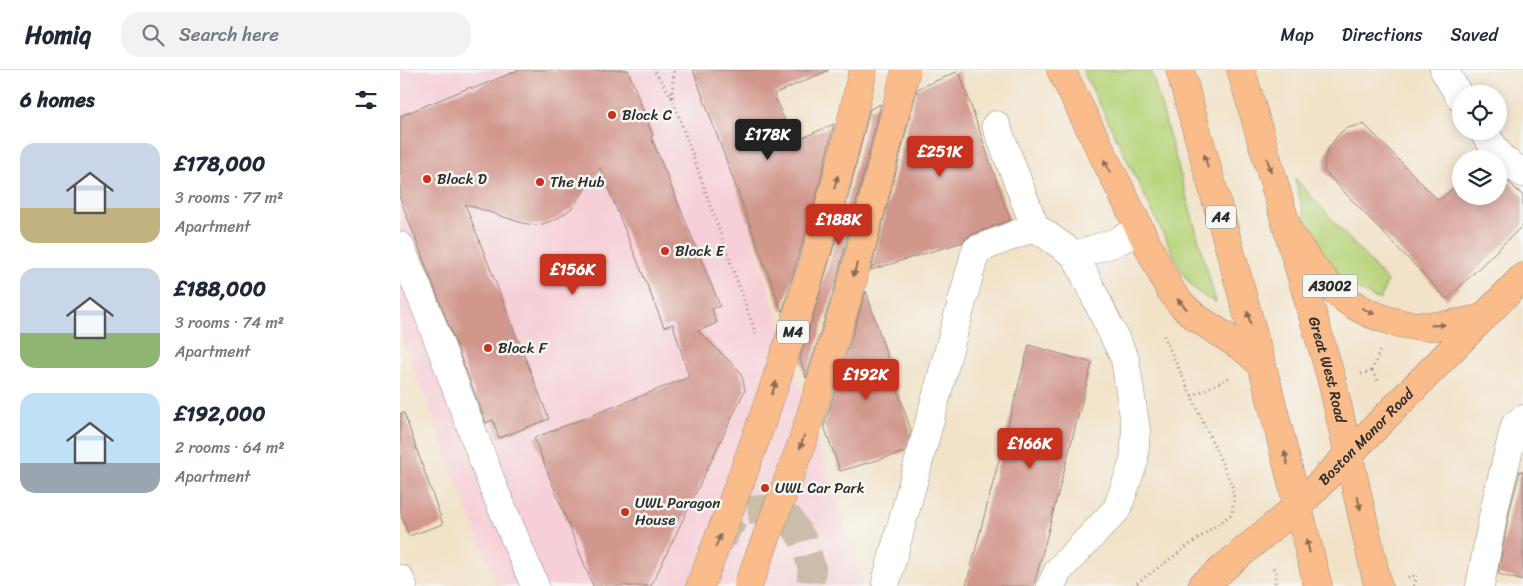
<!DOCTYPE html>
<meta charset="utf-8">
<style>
body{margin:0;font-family:Sriracha,sans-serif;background:#f2f2f3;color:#1f2937;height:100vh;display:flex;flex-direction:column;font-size:19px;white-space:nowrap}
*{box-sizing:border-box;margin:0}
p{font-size:16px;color:#747a83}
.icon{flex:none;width:28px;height:28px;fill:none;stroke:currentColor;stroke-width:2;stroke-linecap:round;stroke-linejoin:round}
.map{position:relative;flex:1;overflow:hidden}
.side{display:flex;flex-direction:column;background:#fff;width:400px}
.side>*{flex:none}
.fabs{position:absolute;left:1052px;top:15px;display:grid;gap:10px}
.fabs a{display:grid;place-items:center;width:55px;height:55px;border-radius:50%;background:#fff;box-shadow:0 2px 12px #0003;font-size:25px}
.price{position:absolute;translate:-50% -42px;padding:0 11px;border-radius:5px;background:#c8321e;color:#fff;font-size:16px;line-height:32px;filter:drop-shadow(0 1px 2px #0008)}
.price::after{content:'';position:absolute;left:50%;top:30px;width:15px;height:11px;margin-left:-8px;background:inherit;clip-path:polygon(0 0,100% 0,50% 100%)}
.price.current{background:#222;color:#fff}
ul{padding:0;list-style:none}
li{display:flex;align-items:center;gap:15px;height:125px;padding:0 20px}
li span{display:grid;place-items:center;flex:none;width:140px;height:100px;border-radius:15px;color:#555}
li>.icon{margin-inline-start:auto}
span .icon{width:60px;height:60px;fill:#fffc;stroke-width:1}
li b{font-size:21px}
h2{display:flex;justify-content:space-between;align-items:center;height:60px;padding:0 20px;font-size:21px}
header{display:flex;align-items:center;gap:30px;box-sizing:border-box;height:70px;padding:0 25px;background:#fff;border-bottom:1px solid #e0e1e3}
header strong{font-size:24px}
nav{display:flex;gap:28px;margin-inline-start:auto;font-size:18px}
.search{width:350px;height:45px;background:#f2f2f3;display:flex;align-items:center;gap:12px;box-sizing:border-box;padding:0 18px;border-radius:20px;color:#747a83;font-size:19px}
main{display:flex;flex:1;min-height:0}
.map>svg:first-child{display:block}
</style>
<header>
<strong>Homiq</strong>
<div class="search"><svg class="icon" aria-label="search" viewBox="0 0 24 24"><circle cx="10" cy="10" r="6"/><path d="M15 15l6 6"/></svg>Search here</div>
<nav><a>Map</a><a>Directions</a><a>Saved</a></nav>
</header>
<main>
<section class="side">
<h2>6 homes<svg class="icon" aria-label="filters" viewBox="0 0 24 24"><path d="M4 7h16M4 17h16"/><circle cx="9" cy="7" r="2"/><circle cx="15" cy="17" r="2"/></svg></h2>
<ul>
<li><span style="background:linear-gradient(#c9d6e8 65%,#c2b280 0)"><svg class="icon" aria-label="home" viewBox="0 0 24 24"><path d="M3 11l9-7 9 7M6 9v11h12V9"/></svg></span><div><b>£178,000</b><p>3 rooms · 77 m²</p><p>Apartment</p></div></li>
<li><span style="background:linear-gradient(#c9d6e8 65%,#8fb573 0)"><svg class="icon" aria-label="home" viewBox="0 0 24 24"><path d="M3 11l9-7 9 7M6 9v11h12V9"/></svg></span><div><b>£188,000</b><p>3 rooms · 74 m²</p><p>Apartment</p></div></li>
<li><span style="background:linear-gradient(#bfe0f5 70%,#9aa5b1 0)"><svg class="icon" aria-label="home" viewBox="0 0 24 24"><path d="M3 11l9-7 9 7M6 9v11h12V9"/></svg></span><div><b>£192,000</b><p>2 rooms · 64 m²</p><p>Apartment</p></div></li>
</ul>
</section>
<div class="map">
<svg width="1123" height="516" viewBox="0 0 1123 516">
<rect width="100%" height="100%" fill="#f6f6f2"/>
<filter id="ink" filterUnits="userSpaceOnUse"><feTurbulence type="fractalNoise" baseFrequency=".02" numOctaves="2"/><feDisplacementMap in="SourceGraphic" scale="10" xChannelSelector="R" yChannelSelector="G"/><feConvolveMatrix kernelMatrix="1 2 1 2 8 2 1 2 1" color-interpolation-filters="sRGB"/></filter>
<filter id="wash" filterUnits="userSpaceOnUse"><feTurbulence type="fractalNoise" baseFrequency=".0096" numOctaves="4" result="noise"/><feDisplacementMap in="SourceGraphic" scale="20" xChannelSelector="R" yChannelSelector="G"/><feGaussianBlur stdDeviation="1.12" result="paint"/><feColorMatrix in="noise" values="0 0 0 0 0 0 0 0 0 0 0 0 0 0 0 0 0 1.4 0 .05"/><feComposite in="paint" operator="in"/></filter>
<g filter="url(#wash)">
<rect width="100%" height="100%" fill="#f2e2c8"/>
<!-- built -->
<path fill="#f6cfd7" d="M 0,0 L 293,0 L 331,99 L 463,516 L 97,516 L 0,261 Z"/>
<!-- green -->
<g fill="#b8d47a" stroke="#728052">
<path d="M 683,0 L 751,0 L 816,232 C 798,225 792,218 782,202 Z"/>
<path d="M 895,108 L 987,211 L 980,230 C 960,221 938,210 923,192 C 909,175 901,131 895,108 Z"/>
</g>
<g id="blocks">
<!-- building -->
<g fill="#d1968c">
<path d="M 119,0 L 228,0 L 253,66 L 251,67 L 320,236 L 312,239 L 317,253 L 298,261 L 339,300 L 343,310 L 345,320 L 251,516 L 193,516 L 134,368 L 289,307 L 273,254 L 264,257 L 200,98 L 172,138 L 158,148 L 143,154 L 134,155 L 122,153 L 65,134 L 149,349 L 99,368 L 93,350 L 86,353 L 0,128 L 0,46 L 71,17 L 72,19 Z"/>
<path d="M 293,0 L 429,0 L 374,24 L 393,72 L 434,54 L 416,128 L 382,242 Z"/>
<path d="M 559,1 L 610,150 L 570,165 L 563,172 L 471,200 L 517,19 Z"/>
<path d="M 481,34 L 437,209 L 406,308 L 400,289 L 446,136 L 470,39 Z"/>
<path d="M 964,54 L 1039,131 L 1061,110 L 1061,126 L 1099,126 L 1099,106 L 1111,114 L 1123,126 L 1123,155 L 1047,229 L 924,101 L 925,88 L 929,77 L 940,63 L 947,58 Z"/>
<path d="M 466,221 L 511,361 L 505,382 L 440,401 L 424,356 Z"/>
<path d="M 629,275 L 692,293 L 634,516 L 566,516 Z"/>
<path d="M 4,343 L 43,454 L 9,466 L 0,442 L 0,344 Z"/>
<path d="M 1120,401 L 1123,401 L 1123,511 L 1098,504 L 1110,439 Z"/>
</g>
</g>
</g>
<g filter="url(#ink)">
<use href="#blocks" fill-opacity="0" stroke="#8e867a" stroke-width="1"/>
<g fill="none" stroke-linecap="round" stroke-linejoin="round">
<!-- minor-tunnel -->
<path stroke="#cabda9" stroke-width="28" stroke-dasharray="28 14" stroke-linecap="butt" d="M 322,471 L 328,457 L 343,441 L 363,439 L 390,449 L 403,470 L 412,498 L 410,516"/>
<!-- minor casing -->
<g stroke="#8e867a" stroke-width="29">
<g id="minor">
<path d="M 1044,0 L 1061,29"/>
<path d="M 596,55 L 635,157"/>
<path d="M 1083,61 L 1102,89 L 1123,103"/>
<path d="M 0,176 L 26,238 L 94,419 L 135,516"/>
<path d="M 0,509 L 3,516"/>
<path d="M 486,512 L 576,180 L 635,157 L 675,185"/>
<path d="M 651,516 L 658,501 L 717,439 L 734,391 L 736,360 L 725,289 L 675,185 L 714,173 L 739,160"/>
<path d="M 1080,516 L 1095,436 L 1115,355 L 1123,349"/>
</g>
</g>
<!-- major casing -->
<g stroke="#8e867a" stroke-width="29">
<g id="major">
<path d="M 893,168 C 903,184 913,199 927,213 C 953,242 999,259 1037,256 C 1052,255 1068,251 1083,248"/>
<path id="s1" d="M 802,516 L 899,435 L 1123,207"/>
</g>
</g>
<!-- highway casing -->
<g stroke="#8e867a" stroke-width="29">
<g id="highway">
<path d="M 661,0 L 769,218 L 780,233 L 794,246 L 843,278 L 862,295"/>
<path d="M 780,0 L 867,314 L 918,516"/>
<path id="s2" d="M 841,0 L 932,311 L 978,516"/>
<path d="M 300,516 C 367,348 425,177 463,0"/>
</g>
</g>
<!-- path -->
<g stroke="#8e867a" stroke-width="3" stroke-dasharray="1 4" stroke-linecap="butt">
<path d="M 255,2 L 272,27 L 274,0"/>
<path d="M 272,27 L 357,267"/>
<path d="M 972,301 L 980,280"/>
<path d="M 972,301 L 978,311"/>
<path d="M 961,304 L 972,301"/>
<path d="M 792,326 L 829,308"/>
<path d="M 873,498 L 876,501 L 875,516"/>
<path d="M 1008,507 L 1017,505"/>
<path d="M 733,516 L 832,444 L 834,429 L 832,415 L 762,262"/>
<path d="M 1014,516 L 1017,506"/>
</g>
<!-- minor -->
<use href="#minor" stroke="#fff" stroke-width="28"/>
<!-- major -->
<use href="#major" stroke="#fabc8b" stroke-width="28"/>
<!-- highway -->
<use href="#highway" stroke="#fabc8b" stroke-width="28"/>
<!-- highway-bridge casing -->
<g stroke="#8e867a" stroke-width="29" stroke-linecap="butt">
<path id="highway-bridge" d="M 348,516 L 402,373 L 452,213 L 506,0"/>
</g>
<!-- highway-bridge -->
<use href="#highway-bridge" stroke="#fabc8b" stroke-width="28"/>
</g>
<!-- one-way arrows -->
<defs><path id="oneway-solid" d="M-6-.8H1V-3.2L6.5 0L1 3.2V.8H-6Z" transform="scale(1.25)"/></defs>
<g fill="#886c56">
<use href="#oneway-solid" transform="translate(806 91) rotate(-105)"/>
<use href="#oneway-solid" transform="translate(869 95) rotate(74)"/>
<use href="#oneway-solid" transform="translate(707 96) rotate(-116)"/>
<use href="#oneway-solid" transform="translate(436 112) rotate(-75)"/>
<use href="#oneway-solid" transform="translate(455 200) rotate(105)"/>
<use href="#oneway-solid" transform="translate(782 234) rotate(-133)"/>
<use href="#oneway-solid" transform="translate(968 241) rotate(26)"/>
<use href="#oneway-solid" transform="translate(849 248) rotate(-105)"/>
<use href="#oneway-solid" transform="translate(1038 255) rotate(-4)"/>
<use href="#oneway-solid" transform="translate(374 318) rotate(-71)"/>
<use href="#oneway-solid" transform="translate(402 372) rotate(108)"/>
<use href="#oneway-solid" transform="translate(886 388) rotate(-104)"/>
<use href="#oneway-solid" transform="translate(959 433) rotate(77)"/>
<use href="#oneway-solid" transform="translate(318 471) rotate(-68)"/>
<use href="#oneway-solid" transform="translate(908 476) rotate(-104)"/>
</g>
</g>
<!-- markers -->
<g fill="#c8321e" stroke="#f6f6f2" stroke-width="2">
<circle cx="212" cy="45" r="5"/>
<circle cx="27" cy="109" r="5"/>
<circle cx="140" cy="112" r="5"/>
<circle cx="265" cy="181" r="5"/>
<circle cx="88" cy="278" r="5"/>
<circle cx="365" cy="418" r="5"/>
<circle cx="225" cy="442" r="5"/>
</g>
<g text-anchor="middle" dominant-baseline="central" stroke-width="5" stroke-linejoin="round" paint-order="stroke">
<!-- shield labels -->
<g fill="#f6f6f2" stroke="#686867" stroke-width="1">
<rect x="806" y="135.5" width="30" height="23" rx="4"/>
<rect x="902.5" y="204.5" width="55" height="23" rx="4"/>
<rect x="377" y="250.5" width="32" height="23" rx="4"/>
</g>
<g font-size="14" font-weight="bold" fill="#2b2b2b">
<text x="821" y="147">A4</text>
<text x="930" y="216">A3002</text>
<text x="393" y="262">M4</text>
</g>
<!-- poi labels -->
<g font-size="15" fill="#2b2b2b" stroke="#f6f6f2" text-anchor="start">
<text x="222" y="45">Block C</text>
<text x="37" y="109">Block D</text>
<text x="150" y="112">The Hub</text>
<text x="275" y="181">Block E</text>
<text x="98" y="278">Block F</text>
<text x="375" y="418">UWL Car Park</text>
<text x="235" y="433">UWL Paragon<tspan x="235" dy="17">House</tspan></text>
</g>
<!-- street labels -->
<g font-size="15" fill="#2b2b2b" stroke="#f6f6f2">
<text stroke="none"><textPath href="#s2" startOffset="312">Great West Road</textPath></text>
<text stroke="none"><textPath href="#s1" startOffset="222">Boston Manor Road</textPath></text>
</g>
</g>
</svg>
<div class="fabs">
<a><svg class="icon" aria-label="locate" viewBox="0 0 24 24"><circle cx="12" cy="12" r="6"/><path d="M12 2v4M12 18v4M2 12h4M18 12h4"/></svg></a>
<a><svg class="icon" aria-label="layers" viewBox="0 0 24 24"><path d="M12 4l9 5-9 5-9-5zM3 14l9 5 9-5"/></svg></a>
</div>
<b class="price current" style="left:368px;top:91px">£178K</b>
<b class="price" style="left:540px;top:108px">£251K</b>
<b class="price" style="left:439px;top:176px">£188K</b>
<b class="price" style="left:173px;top:226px">£156K</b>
<b class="price" style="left:466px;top:331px">£192K</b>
<b class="price" style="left:630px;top:400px">£166K</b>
</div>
</main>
